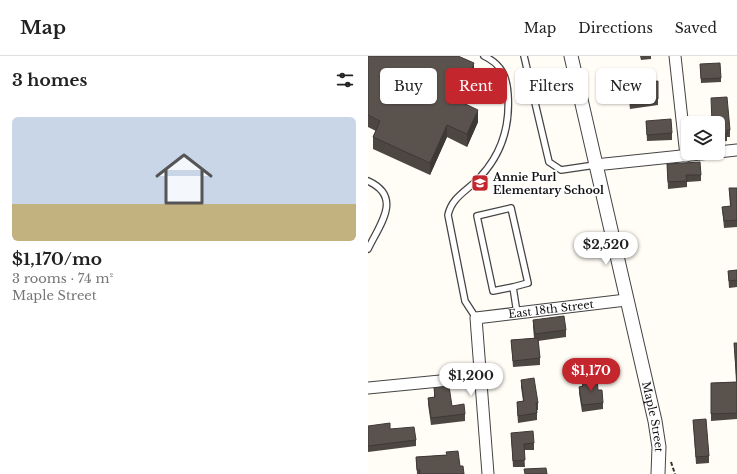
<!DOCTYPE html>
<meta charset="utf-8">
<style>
body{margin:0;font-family:"Libre Baskerville",serif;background:#f6f6f6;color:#222;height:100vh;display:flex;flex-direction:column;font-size:15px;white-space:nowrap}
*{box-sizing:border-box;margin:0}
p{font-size:13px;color:#767676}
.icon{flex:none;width:22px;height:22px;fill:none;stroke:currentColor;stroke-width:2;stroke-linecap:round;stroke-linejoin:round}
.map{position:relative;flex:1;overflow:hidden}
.drawer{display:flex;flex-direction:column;background:#fff;width:368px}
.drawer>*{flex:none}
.banner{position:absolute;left:12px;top:12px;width:297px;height:36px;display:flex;gap:8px}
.controls{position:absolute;left:313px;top:60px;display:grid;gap:8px}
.controls a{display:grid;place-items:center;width:44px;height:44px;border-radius:6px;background:#fff;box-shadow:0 1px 3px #0004;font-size:20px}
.price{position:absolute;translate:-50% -34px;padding:0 9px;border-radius:14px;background:#fff;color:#222;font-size:13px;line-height:26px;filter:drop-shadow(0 1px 2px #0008)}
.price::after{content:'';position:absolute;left:50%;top:24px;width:12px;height:9px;margin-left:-6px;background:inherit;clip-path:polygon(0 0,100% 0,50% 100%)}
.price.current{background:#c4262e;color:#fff}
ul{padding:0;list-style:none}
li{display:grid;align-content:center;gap:8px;height:212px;padding:0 12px}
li+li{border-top:1px solid #e0e0e0}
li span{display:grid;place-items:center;height:124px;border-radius:6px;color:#555}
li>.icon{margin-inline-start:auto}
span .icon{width:72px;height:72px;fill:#fffc;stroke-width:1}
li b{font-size:17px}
h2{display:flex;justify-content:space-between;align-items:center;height:48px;padding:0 12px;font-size:17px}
.tag{padding:0 14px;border-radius:6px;background:#fff;box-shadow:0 1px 3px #0004;font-size:14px;line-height:36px}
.tag.current{background:#c4262e;color:#fff}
header{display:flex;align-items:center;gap:24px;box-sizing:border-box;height:56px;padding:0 20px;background:#fff;border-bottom:1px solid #e0e0e0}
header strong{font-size:19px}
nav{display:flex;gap:22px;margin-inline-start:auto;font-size:14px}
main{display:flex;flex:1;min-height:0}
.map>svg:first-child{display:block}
</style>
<header>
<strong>Map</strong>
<nav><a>Map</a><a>Directions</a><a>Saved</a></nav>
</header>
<main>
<section class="drawer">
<h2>3 homes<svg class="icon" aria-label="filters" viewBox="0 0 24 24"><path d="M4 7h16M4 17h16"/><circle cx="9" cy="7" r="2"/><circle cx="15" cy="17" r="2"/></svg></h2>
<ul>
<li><span style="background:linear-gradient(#c9d6e8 70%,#c2b280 0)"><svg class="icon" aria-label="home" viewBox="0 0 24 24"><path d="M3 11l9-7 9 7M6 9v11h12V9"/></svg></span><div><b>$1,170/mo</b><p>3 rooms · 74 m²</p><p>Maple Street</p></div></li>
</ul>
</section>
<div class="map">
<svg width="369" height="418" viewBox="0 0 369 418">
<rect width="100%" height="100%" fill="#fffdf5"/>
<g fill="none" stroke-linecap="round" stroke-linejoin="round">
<!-- service casing -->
<g stroke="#444" stroke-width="8">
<g id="service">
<path d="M 156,0 L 181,106 L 193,114 L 227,109"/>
<path d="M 0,125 C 35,141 12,168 0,193"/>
<path d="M 145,231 L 125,235 L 109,160 L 143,152 L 160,227 L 145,231 L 149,257"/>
<path d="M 108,262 L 97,245 L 80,159 C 84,140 101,134 113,120 C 134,97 142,69 140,39 C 139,20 133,8 116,0"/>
</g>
</g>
<!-- minor casing -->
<g stroke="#444" stroke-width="13">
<g id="minor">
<path d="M 307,0 L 318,100"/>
<path d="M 350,96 L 369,94"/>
<path d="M 227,109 L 342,97"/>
<path d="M 0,332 L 113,321"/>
<path id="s1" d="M 120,418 L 108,262 L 258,244"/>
</g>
</g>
<!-- tertiary casing -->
<g stroke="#444" stroke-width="15">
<g id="tertiary">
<path id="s2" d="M 203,0 L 287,365 L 291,391 L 290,418"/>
</g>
</g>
<!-- path -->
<path stroke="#333" stroke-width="2" stroke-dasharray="4 2" stroke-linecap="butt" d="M 303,406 L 307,418"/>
<!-- service -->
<use href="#service" stroke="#fff" stroke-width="5.5"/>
<!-- minor -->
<use href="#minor" stroke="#fff" stroke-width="11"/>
<!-- tertiary -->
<use href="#tertiary" stroke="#fff" stroke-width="13"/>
</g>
<!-- wall -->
<g fill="#4d4742">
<path d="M 0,0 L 106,19 L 94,46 L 110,66 L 99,91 L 79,81 L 62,119 L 5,93 L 5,81 L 8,75 L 0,71 Z"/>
<path d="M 272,0 L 283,0 L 283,3 L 273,4 Z"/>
<path d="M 332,8 L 353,22 L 353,26 L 333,27 Z"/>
<path d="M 290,25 L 290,49 L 262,53 L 260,35 L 260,28 Z"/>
<path d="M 278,65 L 304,77 L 304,84 L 279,85 Z"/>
<path d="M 350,67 L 362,74 L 362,81 L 359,81 L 359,85 L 350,86 Z"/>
<path d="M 299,108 L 333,119 L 333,125 L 319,126 L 319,131 L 300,133 Z"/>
<path d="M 361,132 L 369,132 L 369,171 L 356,172 L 354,151 L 362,150 Z"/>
<path d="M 369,214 L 369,231 L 361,232 L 360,215 Z"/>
<path d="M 165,264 L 198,274 L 198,281 L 170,285 L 172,302 L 172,309 L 145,311 L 143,284 L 166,282 L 165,271 Z"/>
<path d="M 366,287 L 369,287 L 369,363 L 343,365 L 343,327 L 368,326 Z"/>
<path d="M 153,324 L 170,347 L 170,354 L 169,354 L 169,364 L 150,367 L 149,353 L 149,346 L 155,345 L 153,331 Z"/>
<path d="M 214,324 L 230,334 L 235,347 L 235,353 L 214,356 L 211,337 L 211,331 L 214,330 Z"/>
<path d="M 66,332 L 84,350 L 97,358 L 97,365 L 63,369 L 60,348 L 60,342 L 66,341 Z"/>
<path d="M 325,364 L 341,400 L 341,407 L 328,408 Z"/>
<path d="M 0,370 L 22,373 L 48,384 L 48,390 L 0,396 Z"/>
<path d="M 143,377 L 166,387 L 166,394 L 156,394 L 157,411 L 145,411 Z"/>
<path d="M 78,399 L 92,410 L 96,418 L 49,418 L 48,401 Z"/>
</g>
<!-- shaded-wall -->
<g fill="#3f3936">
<path d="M 106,7 L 106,19 L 89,56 L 89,44 Z"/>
<path d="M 110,54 L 110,66 L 99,91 L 99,78 Z"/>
<path d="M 79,69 L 79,81 L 62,119 L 62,107 Z"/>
</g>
<!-- building -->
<g fill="#5a524d" stroke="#3f3936">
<path d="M 0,0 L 90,0 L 106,7 L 89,44 L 110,54 L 99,78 L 79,69 L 62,107 L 5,81 L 12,65 L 0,59 Z"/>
<path d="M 352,7 L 353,22 L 333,23 L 332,8 Z"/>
<path d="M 290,25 L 290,43 L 262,46 L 260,28 Z"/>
<path d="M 359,41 L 362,74 L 359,74 L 359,78 L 350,79 L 350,67 L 344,67 L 343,42 Z"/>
<path d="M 303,63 L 304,77 L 279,79 L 278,65 Z"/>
<path d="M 332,106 L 333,119 L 318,119 L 319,125 L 300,126 L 299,108 Z"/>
<path d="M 361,132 L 369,132 L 369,164 L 356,165 L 354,151 L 363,150 Z"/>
<path d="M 369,214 L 369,224 L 361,225 L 360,215 Z"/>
<path d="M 196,260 L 198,274 L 167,278 L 165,264 Z"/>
<path d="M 170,282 L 172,302 L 145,305 L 143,284 Z"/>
<path d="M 366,287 L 369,287 L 369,357 L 343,358 L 343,327 L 369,326 Z"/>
<path d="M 166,322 L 170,347 L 168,347 L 169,357 L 150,360 L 149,346 L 156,345 L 153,324 Z"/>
<path d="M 229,322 L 230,334 L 234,334 L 235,347 L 214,349 L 211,331 L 215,330 L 214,324 Z"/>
<path d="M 81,330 L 84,350 L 96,348 L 97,358 L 63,362 L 60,342 L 67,341 L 66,332 Z"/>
<path d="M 338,363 L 341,400 L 328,401 L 325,364 Z"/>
<path d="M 22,367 L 22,373 L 46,371 L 48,384 L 0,390 L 0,370 Z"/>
<path d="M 165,375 L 166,387 L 156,388 L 157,404 L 145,405 L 143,377 Z"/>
<path d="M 90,395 L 92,410 L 95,410 L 96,418 L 52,418 L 52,414 L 49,414 L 48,401 L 79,399 L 78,396 Z"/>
<path d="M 178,412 L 179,418 L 157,418 L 156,413 Z"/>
</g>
<!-- icons -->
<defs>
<g id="school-square" transform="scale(0.9)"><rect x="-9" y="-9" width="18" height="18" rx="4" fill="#c4262e" stroke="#fff"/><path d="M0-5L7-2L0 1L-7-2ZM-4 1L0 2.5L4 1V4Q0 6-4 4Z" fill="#fff"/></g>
</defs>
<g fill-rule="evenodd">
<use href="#school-square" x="112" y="127"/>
</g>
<g text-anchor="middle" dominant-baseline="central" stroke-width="4" stroke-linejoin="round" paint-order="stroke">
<!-- poi labels -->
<g font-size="11" font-weight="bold" fill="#111" stroke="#fff" text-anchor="start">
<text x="125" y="121">Annie Purl<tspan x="125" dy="13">Elementary School</tspan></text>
</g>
<!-- street labels -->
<g font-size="11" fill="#111" stroke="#fff">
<text stroke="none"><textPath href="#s1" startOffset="232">East 18th Street</textPath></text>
<text stroke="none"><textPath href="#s2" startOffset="370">Maple Street</textPath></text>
</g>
</g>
</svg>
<div class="controls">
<a><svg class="icon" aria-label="layers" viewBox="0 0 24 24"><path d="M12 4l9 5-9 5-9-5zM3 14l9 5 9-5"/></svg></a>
</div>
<b class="price" style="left:238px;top:210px">$2,520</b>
<b class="price current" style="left:223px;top:336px">$1,170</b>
<b class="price" style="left:103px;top:341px">$1,200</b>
<div class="banner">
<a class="tag">Buy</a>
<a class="tag current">Rent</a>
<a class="tag">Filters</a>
<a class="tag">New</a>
</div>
</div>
</main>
